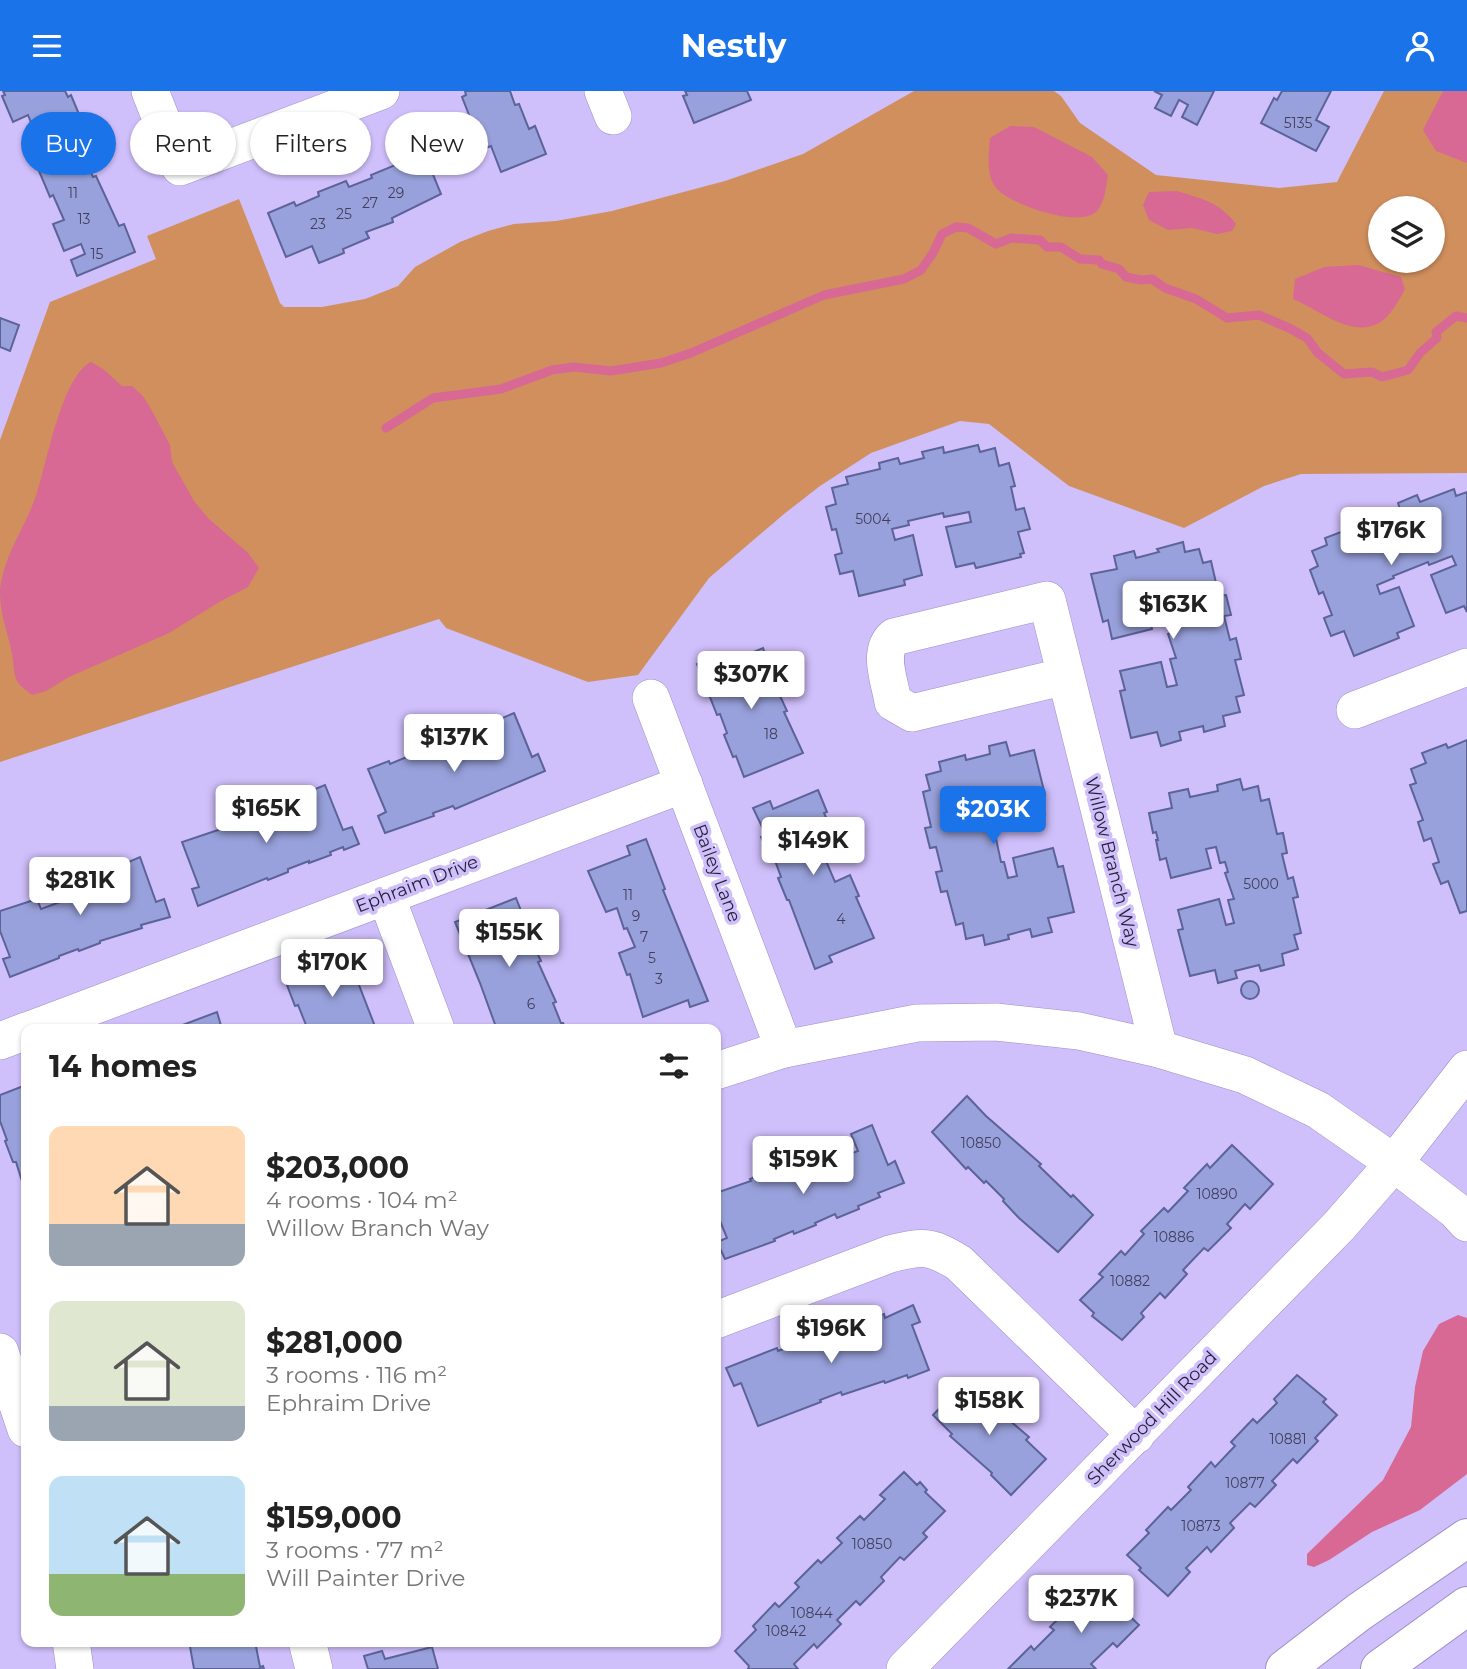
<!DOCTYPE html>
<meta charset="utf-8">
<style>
body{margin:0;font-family:Montserrat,sans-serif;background:#f6f6f6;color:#222;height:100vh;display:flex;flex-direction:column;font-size:26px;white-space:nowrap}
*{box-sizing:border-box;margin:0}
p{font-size:23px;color:#767676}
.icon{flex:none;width:38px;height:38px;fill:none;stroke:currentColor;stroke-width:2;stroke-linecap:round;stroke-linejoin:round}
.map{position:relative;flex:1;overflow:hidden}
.panel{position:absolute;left:21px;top:933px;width:700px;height:623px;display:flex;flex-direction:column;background:#fff;border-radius:14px;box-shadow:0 2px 5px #0004}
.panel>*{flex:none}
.top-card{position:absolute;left:21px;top:21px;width:700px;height:63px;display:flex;gap:14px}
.fabs{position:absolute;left:1368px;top:105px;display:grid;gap:14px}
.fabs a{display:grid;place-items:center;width:77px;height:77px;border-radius:50%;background:#fff;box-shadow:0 2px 5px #0004;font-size:35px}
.price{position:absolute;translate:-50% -60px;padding:0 16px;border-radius:7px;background:#fff;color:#222;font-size:23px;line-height:46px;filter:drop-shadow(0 2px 4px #0008)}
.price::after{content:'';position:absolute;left:50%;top:42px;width:21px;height:16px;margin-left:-10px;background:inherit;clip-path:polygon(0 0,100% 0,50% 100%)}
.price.current{background:#1a73e8;color:#fff}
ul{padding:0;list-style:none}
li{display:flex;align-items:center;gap:21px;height:175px;padding:0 28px}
li span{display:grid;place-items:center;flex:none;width:196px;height:140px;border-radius:14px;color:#555}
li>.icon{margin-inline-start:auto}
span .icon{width:84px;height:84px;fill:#fffc;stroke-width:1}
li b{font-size:30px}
h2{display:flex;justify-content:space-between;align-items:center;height:84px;padding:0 28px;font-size:30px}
.pill{padding:0 24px;border-radius:32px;background:#fff;box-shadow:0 2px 5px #0004;font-size:24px;line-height:63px}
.pill.current{background:#1a73e8;color:#fff}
header{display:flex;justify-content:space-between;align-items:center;height:91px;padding:0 28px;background:#1a73e8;color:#fff;font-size:32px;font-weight:700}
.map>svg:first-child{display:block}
</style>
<header><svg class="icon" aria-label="menu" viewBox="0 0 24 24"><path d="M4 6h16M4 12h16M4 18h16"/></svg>Nestly<svg class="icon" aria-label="person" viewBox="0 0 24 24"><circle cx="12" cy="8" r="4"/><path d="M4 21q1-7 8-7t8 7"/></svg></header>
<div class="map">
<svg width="1467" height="1578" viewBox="0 0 1467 1578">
<rect width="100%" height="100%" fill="#cfbffb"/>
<!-- green -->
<path fill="#d18f5d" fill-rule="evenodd" d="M 914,0 L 1054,0 L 1061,5 L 1080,32 L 1156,84 L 1279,97 L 1337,91 L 1384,0 L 1467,0 L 1467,382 L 1301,383 L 1264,395 L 1184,437 L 1069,395 L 989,333 L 960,330 L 871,362 L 820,395 L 784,423 L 709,487 L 638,584 L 588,591 L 446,537 L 439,528 L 0,671 L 0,349 L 50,211 L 156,168 L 147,145 L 239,108 L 280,212 L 284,216 L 322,216 L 365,208 L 398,195 L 415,176 L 460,151 L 488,140 L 514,133 L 556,130 L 612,120 L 725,90 L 803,63 ZM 1381,117 L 1433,117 L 1433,170 L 1381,170 Z"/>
<!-- water -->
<g fill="#d86894">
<path d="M 1443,0 L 1467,0 L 1467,72 L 1436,60 L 1423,39 Z"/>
<path d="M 1010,35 L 1034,36 L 1092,66 L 1108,84 C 1106,95 1105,111 1097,120 C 1080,138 1013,114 998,99 C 985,86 989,62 990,47 Z"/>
<path d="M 1177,100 C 1203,108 1219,111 1236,133 L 1232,140 L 1217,143 L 1192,137 L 1168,139 L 1149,129 L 1143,114 L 1149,101 Z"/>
<path d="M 1358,174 L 1401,186 L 1405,198 C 1399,209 1389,228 1377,233 C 1349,246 1318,218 1293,208 L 1295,188 L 1324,176 Z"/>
<path d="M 91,271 L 103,278 L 122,295 L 132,295 L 143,305 L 151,318 L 170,354 L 172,371 L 194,410 L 208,427 L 248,462 L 259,477 L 248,496 L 221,510 L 169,542 L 69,586 L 46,600 L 32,604 C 28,600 19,595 17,590 C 13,583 14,571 12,563 C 8,542 0,523 0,501 C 3,464 26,436 37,402 C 47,371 62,285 91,271 Z"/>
<path d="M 1458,1224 L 1467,1227 L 1467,1383 L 1420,1419 L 1372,1441 L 1329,1469 L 1314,1476 L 1307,1474 L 1307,1463 L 1383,1389 L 1411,1336 L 1415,1296 L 1423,1260 L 1439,1233 Z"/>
</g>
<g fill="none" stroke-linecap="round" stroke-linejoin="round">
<!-- stream -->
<path stroke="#d86894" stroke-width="9" d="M 386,337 L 433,307 L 501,298 L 552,279 L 573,276 L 611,280 L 661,272 L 691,262 L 824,204 L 904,188 L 921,179 L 933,162 L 942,143 L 956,136 L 968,137 L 996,153 L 1011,147 L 1040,149 L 1047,156 L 1061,156 L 1080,168 L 1099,169 L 1102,173 L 1119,178 L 1126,186 L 1141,189 L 1152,188 L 1165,197 L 1196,208 L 1227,227 L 1259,224 L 1289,237 L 1307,247 L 1318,262 L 1344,283 L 1372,281 L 1382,286 L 1408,279 L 1420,262 L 1437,247 L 1436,241 L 1456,225 L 1467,227"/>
</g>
<!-- building -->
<g fill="#98a1db" stroke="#5c6399" stroke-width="2">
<path d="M 3,0 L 65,0 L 68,6 L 71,4 L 83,33 L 80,34 L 90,61 L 84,63 L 93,86 L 96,85 L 119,135 L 124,133 L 135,161 L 77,185 L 71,169 L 85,163 L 81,153 L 64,160 L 53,133 L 64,129 L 53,104 L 50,106 L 39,80 L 46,77 L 35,50 L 38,49 L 28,24 L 13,31 L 2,5 L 5,4 Z"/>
<path d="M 465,0 L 510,0 L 515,14 L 519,13 L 529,38 L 535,35 L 546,63 L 501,81 L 491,55 L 486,57 L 476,32 L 473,34 L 462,6 L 466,4 Z"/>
<path d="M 685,0 L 747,0 L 751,9 L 694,32 L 683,5 L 687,4 Z"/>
<path d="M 1154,0 L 1214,0 L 1197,34 L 1182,26 L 1188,14 L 1179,9 L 1171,25 L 1155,17 L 1162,4 Z"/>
<path d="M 1282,0 L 1331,0 L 1316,29 L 1329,36 L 1316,60 L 1261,32 L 1274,7 L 1277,9 Z"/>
<path d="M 423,59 L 441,103 L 392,127 L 393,131 L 366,141 L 369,147 L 343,158 L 344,162 L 319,172 L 312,155 L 286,166 L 268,122 L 294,111 L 296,115 L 319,105 L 318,101 L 346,90 L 349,96 L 372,87 L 371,84 L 398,73 L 397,69 Z"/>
<path d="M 0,227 L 19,234 L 10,260 L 0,256 Z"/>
<path d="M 978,354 L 980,361 L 995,357 L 999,375 L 1009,372 L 1015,395 L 1011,396 L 1016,419 L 1024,417 L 1030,438 L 1018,441 L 1024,462 L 1020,463 L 1021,466 L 976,477 L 974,472 L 956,476 L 946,436 L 971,431 L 969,421 L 944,426 L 943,422 L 908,430 L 909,434 L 892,438 L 895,449 L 913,444 L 922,484 L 904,489 L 905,494 L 859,505 L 853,480 L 840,483 L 835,464 L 842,462 L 836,438 L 832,439 L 826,416 L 836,413 L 832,397 L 848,393 L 846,386 L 880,378 L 879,372 L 898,367 L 900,373 L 924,367 L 922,361 L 943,356 L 944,362 Z"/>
<path d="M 1454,398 L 1456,405 L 1467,401 L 1467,521 L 1464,515 L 1446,522 L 1431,484 L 1456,474 L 1452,465 L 1429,474 L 1428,471 L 1393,485 L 1394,487 L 1377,494 L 1380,503 L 1399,496 L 1414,535 L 1397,542 L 1399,547 L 1354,565 L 1344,540 L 1331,545 L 1324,527 L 1332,524 L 1323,501 L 1319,503 L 1310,479 L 1318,475 L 1312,460 L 1327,454 L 1325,447 L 1357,435 L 1355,429 L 1375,421 L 1378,427 L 1400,418 L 1398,412 L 1417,404 L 1420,411 Z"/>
<path d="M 1183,451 L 1185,461 L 1199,458 L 1203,472 L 1211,470 L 1219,505 L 1226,504 L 1231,524 L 1224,525 L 1230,549 L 1236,547 L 1241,568 L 1235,569 L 1244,604 L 1236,606 L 1240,621 L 1223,625 L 1225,635 L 1204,641 L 1203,635 L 1179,641 L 1181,649 L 1161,655 L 1157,641 L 1131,647 L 1120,600 L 1125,599 L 1120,580 L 1161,571 L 1167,596 L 1177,594 L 1170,568 L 1176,567 L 1168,543 L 1171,542 L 1168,534 L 1163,535 L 1158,517 L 1148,519 L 1152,538 L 1112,548 L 1108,529 L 1103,531 L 1091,483 L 1117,478 L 1114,465 L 1134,460 L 1136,467 L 1159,461 L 1157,458 Z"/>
<path d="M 763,557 L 771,578 L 768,579 L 787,620 L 784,621 L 803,662 L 744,686 L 736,665 L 733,666 L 724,644 L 727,642 L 720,623 L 717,624 L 697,573 L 716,565 L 720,575 Z"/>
<path d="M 514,622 L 532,666 L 538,663 L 545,680 L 455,718 L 453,715 L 433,722 L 434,725 L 385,742 L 378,725 L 386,721 L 368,678 L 389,670 L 390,673 L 433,655 L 437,668 L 459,659 L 453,645 L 471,637 L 473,642 L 494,634 L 493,631 Z"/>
<path d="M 1467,649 L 1467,820 L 1460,822 L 1448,790 L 1441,793 L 1433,773 L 1439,771 L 1431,747 L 1424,750 L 1418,731 L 1423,729 L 1410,694 L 1416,692 L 1411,678 L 1426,672 L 1422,662 L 1446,653 L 1448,657 Z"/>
<path d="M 1006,651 L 1010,665 L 1034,659 L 1045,704 L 1040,705 L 1045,724 L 1005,734 L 999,708 L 990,710 L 998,742 L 995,743 L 1001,771 L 1004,771 L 1008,787 L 1017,785 L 1013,767 L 1053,757 L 1058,776 L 1063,775 L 1074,821 L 1048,827 L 1052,841 L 1032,846 L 1030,838 L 1008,844 L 1009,848 L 985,854 L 983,844 L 966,848 L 963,832 L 956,834 L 947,800 L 941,801 L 936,781 L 942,780 L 936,756 L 930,757 L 925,737 L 931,736 L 923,701 L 930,699 L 926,684 L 941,680 L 939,671 L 965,664 L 966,669 L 990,663 L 989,655 Z"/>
<path d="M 1240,688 L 1243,699 L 1258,695 L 1261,710 L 1269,708 L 1277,743 L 1283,742 L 1287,762 L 1282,763 L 1288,788 L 1293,786 L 1298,806 L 1293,807 L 1301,842 L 1294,844 L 1298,858 L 1282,863 L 1284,874 L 1261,880 L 1259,874 L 1235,880 L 1237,887 L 1218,892 L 1215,879 L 1190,885 L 1178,839 L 1183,838 L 1178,819 L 1219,808 L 1226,834 L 1234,832 L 1228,809 L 1234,808 L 1225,782 L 1228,781 L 1225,771 L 1220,772 L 1216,756 L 1206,758 L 1211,777 L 1171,787 L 1166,767 L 1160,769 L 1156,749 L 1158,749 L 1156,741 L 1153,742 L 1149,722 L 1172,717 L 1169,702 L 1188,698 L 1190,706 L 1218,700 L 1217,694 Z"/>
<path d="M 325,694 L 343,739 L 352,736 L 359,753 L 344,759 L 343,756 L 330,761 L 331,764 L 309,772 L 309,770 L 288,778 L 288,781 L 268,789 L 267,787 L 198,815 L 192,798 L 199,796 L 182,751 L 224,737 L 223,734 L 246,725 L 248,728 L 286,710 L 287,713 L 306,706 L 305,702 Z"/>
<path d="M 818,699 L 827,721 L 824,722 L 843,763 L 826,770 L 835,791 L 850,784 L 859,805 L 856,806 L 874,847 L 829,865 L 832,871 L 815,878 L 789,809 L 787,809 L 778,787 L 781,786 L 774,767 L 771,768 L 761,746 L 766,744 L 753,717 L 770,710 L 773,718 Z"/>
<path d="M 646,748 L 665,798 L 663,799 L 708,910 L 690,916 L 688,909 L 643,926 L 630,883 L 627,884 L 619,862 L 635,856 L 627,837 L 624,838 L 617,817 L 606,821 L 588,780 L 630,764 L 627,755 Z"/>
<path d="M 140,766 L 156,811 L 164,808 L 170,826 L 141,834 L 142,837 L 100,850 L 100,852 L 79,860 L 78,858 L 59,865 L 59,867 L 10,886 L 3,868 L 10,866 L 0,840 L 0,820 L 37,808 L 41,818 L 63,810 L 59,799 L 77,792 L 76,789 L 99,780 L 101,783 Z"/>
<path d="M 516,807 L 525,830 L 522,831 L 541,870 L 538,871 L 556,911 L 553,912 L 561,932 L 563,932 L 566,938 L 494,937 L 496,936 L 480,892 L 455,831 Z"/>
<path d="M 347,863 L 376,938 L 305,938 L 304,935 L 306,934 L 298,914 L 295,915 L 287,894 L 334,876 L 331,869 Z"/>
<circle cx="1250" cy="899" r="9"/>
<path d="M 217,921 L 222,938 L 172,938 Z"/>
<path d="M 26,994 L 26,1103 L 16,1071 L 13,1071 L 5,1050 L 7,1049 L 0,1030 L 0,1004 Z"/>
<path d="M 967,1005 L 986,1025 L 1041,1073 L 1039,1075 L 1071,1106 L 1073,1104 L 1093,1124 L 1058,1161 L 1019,1127 L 1003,1110 L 1004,1108 L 986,1090 L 984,1092 L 968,1076 L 966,1078 L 932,1041 Z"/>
<path d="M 872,1034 L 888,1074 L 895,1070 L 904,1092 L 878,1102 L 880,1106 L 858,1115 L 859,1118 L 837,1127 L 835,1123 L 815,1132 L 816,1134 L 794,1143 L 793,1140 L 774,1148 L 775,1150 L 725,1168 L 717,1151 L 727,1147 L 716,1120 L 716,1102 L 751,1090 L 750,1088 L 771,1079 L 772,1083 L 812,1064 L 818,1080 L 838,1072 L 837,1068 L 858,1060 L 851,1043 Z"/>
<path d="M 1232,1054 L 1273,1093 L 1250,1118 L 1245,1113 L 1227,1133 L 1231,1137 L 1208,1160 L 1204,1157 L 1183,1179 L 1187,1183 L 1165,1207 L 1160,1202 L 1141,1222 L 1144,1226 L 1122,1249 L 1092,1225 L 1094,1222 L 1080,1209 L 1103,1186 L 1099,1183 L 1121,1160 L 1125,1164 L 1144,1143 L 1141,1140 L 1164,1117 L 1168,1121 L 1188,1100 L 1184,1097 L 1207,1073 L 1210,1077 Z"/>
<path d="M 913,1214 L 920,1231 L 912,1234 L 929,1279 L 908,1287 L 907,1284 L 885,1292 L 884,1290 L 842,1304 L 841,1301 L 820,1309 L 821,1311 L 758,1335 L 741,1292 L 734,1295 L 726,1277 L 777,1257 L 778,1260 L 799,1252 L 797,1248 L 818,1240 L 819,1243 L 840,1235 L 841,1238 L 884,1223 L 885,1227 Z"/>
<path d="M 1297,1284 L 1326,1308 L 1323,1311 L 1337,1324 L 1315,1347 L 1318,1350 L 1297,1372 L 1293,1368 L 1272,1390 L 1276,1394 L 1255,1416 L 1250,1412 L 1230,1432 L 1234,1437 L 1211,1461 L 1207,1456 L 1186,1477 L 1190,1481 L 1168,1505 L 1139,1479 L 1141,1477 L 1127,1464 L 1149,1442 L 1146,1439 L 1168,1416 L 1171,1419 L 1191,1399 L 1188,1396 L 1211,1371 L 1215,1376 L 1235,1355 L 1231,1351 L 1253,1328 L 1257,1332 L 1277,1312 L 1274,1308 Z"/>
<path d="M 968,1288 L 989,1308 L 987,1310 L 1029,1346 L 1026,1349 L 1046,1368 L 1011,1404 L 991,1384 L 992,1382 L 950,1345 L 952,1343 L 933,1324 Z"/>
<path d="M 904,1381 L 917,1394 L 920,1391 L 927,1399 L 925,1401 L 945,1420 L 923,1442 L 927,1446 L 904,1469 L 900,1466 L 881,1486 L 884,1490 L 860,1514 L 856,1510 L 837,1529 L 841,1533 L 817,1557 L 814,1553 L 794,1573 L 798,1578 L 748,1578 L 749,1575 L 735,1560 L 756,1539 L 753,1535 L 775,1512 L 779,1516 L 799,1496 L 795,1492 L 818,1469 L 821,1472 L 842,1452 L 837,1447 L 860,1425 L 864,1429 L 885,1408 L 880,1404 Z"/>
<path d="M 1099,1494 L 1107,1502 L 1109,1500 L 1123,1514 L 1120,1516 L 1139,1534 L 1117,1556 L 1113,1552 L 1091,1573 L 1096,1578 L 1008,1578 L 1031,1555 L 1034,1559 L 1054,1539 L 1050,1536 L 1074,1512 L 1078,1515 Z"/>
<path d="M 189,1550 L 255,1550 L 260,1576 L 263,1575 L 264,1578 L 194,1578 Z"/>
<path d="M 432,1556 L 438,1578 L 368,1578 L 364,1565 L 382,1560 L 385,1568 Z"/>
</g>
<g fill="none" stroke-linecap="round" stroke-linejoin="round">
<!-- minor casing -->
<g stroke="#9e8ec7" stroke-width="38">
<g id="minor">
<path d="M 150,0 L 180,76 L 381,0"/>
<path d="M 603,0 L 613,25"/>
<path d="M 1066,585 L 912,622 L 893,611 C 890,591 877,561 894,546 L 1047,509 L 1159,958"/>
<path d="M 651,607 L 784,958"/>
<path d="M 1355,619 L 1467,576"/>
<path d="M 386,805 L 436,938"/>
<path d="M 32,938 L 684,693"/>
<path d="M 0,950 L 26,940"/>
<path d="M 716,980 L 784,958 L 917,932 L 996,931 L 1079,940 L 1159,958 L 1245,984 L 1318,1019 L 1394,1072 L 1455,1119 L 1467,1132"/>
<path d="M 716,1229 L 890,1163 C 923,1155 930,1154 959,1172 L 1136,1344"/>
<path d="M 0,1261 L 26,1338"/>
<path d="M 71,1550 L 75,1578"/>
<path d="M 307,1550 L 314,1578"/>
<path d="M 905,1578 L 1339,1135 L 1394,1072 L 1467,978"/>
</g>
</g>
<!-- major casing -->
<g stroke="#9e8ec7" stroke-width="40">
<g id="major">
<path d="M 1285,1578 L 1359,1521 L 1467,1447"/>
<path d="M 1380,1578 L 1467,1515"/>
</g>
</g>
<!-- minor -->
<use href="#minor" stroke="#fff" stroke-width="37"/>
<!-- major -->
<use href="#major" stroke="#fff" stroke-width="38"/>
</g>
<g text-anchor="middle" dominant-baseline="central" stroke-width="7" stroke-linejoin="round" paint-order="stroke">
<!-- number labels -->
<g font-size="14" fill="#423f5e">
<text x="1298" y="32">5135</text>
<text x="73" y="102">11</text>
<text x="396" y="102">29</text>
<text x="370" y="112">27</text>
<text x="344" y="123">25</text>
<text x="84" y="128">13</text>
<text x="318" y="133">23</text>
<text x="97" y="163">15</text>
<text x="873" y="428">5004</text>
<text x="771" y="643">18</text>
<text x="1261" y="793">5000</text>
<text x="628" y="804">11</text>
<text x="636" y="825">9</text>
<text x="841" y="828">4</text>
<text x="644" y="846">7</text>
<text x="652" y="867">5</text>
<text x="659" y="888">3</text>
<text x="531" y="913">6</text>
<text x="981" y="1052">10850</text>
<text x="1217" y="1103">10890</text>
<text x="1174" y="1146">10886</text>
<text x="1130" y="1190">10882</text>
<text x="1288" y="1348">10881</text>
<text x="1245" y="1392">10877</text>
<text x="1201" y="1435">10873</text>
<text x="872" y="1453">10850</text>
<text x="812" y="1522">10844</text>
<text x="786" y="1540">10842</text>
</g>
<!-- street labels -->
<g font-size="18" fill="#251e35" stroke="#cfbffb">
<text transform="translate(1112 771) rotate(76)">Willow Branch Way</text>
<text transform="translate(717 782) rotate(69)">Bailey Lane</text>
<text transform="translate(417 793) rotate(-21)">Ephraim Drive</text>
<text transform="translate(1152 1327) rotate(-46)">Sherwood Hill Road</text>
</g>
</g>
</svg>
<div class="fabs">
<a><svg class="icon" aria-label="layers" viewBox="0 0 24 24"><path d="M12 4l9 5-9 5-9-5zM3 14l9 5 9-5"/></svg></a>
</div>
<b class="price" style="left:1391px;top:476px">$176K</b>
<b class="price" style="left:1173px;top:550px">$163K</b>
<b class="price" style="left:751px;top:620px">$307K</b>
<b class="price" style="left:454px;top:683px">$137K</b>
<b class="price" style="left:266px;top:754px">$165K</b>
<b class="price current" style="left:993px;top:755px">$203K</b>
<b class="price" style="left:813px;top:786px">$149K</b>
<b class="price" style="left:80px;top:826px">$281K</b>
<b class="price" style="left:509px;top:878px">$155K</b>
<b class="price" style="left:332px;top:908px">$170K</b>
<b class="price" style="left:803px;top:1105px">$159K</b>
<b class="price" style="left:831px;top:1274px">$196K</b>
<b class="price" style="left:989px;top:1346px">$158K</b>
<b class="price" style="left:1081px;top:1544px">$237K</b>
<div class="top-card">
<a class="pill current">Buy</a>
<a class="pill">Rent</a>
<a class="pill">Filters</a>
<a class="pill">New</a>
</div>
<section class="panel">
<h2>14 homes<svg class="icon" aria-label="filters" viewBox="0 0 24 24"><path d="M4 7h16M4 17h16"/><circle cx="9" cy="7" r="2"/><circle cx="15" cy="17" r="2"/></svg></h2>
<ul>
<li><span style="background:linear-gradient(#ffd9b3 70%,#9aa5b1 0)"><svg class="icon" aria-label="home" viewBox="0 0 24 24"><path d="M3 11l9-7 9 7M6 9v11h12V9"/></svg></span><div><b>$203,000</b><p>4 rooms · 104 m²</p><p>Willow Branch Way</p></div></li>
<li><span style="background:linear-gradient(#dfe7d0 75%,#9aa5b1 0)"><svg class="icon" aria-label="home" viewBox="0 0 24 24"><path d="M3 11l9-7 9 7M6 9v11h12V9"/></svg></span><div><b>$281,000</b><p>3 rooms · 116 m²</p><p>Ephraim Drive</p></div></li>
<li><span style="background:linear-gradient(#bfe0f5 70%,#8fb573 0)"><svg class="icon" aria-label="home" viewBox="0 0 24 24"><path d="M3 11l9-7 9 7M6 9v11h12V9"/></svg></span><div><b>$159,000</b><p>3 rooms · 77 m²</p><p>Will Painter Drive</p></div></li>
</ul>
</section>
</div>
